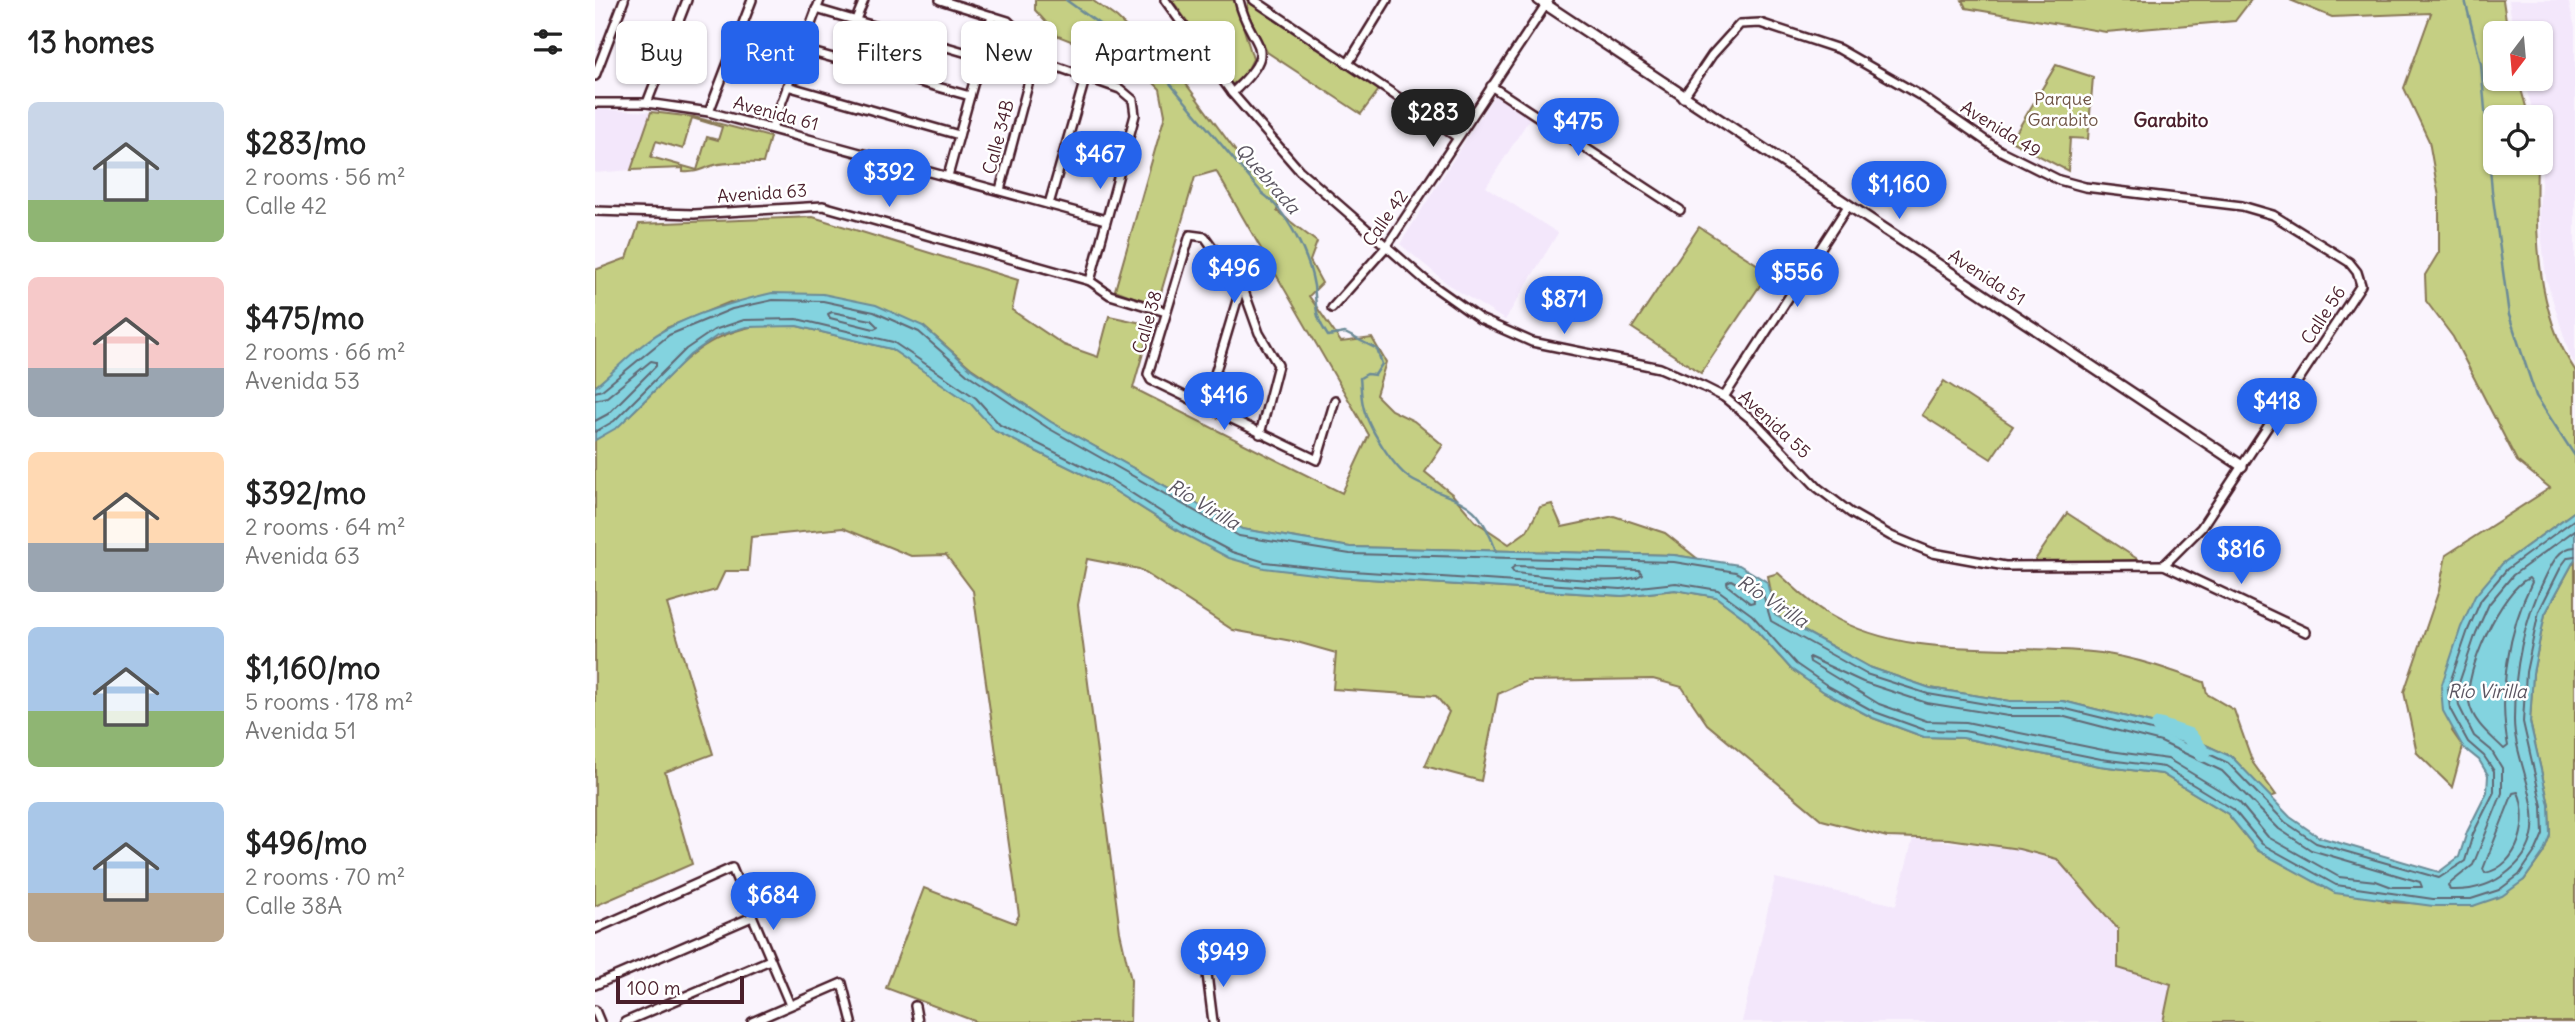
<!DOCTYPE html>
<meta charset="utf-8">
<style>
body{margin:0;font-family:Delius,sans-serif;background:#f2f2f2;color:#222;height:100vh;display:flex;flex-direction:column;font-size:26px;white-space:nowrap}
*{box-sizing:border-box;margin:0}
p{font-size:23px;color:#767676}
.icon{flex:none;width:38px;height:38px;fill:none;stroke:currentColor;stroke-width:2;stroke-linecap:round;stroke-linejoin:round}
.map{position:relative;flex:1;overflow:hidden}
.sheet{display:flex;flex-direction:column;background:#fff;width:595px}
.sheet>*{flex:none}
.hud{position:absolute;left:21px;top:21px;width:665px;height:63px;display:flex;gap:14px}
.needle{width:46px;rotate:196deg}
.fabs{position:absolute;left:1888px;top:21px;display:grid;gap:14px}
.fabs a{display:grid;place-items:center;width:70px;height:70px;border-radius:10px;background:#fff;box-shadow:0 2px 5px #0004;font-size:35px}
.scale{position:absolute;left:21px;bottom:18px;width:128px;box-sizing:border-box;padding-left:7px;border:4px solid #4a1f2b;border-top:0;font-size:19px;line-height:24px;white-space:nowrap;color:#4a1f2b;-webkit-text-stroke:5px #fff;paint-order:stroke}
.price{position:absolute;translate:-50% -60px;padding:0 16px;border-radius:24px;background:#2563eb;color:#fff;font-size:23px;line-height:46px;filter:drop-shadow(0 2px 4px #0008)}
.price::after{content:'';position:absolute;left:50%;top:42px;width:21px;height:16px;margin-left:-10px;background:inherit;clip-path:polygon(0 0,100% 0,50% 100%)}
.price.on{background:#222;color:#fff}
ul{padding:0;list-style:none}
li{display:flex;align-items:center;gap:21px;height:175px;padding:0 28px}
li span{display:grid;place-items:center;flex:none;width:196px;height:140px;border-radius:10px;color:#555}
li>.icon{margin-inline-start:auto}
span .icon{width:84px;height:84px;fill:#fffc;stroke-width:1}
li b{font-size:30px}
h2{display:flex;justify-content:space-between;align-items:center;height:84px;padding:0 28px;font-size:30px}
.pill{padding:0 24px;border-radius:10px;background:#fff;box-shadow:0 2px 5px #0004;font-size:24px;line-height:63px}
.pill.on{background:#2563eb;color:#fff}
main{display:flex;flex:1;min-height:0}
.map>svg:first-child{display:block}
</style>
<main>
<section class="sheet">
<h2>13 homes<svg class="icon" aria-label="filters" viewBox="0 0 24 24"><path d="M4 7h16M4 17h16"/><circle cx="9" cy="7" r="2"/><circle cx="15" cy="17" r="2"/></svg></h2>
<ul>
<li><span style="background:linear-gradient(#c9d6e8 70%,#8fb573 0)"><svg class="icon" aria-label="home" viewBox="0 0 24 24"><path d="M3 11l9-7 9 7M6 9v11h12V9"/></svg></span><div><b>$283/mo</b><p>2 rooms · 56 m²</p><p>Calle 42</p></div></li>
<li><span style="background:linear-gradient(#f6c9c9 65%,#9aa5b1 0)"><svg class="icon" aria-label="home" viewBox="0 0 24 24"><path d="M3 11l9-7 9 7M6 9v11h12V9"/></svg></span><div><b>$475/mo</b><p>2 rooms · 66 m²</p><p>Avenida 53</p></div></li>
<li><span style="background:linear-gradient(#ffd9b3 65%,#9aa5b1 0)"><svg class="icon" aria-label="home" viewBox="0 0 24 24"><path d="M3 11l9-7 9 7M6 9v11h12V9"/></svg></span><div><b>$392/mo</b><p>2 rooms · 64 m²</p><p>Avenida 63</p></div></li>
<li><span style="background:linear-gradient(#a9c7e8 60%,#8fb573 0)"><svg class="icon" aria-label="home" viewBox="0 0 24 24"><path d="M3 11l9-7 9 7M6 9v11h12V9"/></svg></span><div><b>$1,160/mo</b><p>5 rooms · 178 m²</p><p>Avenida 51</p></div></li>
<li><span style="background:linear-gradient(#a9c7e8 65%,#b9a48a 0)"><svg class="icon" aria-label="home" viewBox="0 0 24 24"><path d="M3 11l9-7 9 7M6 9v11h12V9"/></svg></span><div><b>$496/mo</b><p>2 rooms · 70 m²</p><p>Calle 38A</p></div></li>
</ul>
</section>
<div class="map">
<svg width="1980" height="1022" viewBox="0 0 1980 1022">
<rect width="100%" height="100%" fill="#faf4fd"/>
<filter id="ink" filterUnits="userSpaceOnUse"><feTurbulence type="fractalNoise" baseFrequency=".0143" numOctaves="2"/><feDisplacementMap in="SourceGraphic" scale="14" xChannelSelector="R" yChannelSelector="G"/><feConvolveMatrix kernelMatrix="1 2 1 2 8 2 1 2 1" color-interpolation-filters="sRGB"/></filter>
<g filter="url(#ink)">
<!-- built -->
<g fill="#f3e7fb">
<path d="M 1914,0 L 1973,0 L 1980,27 L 1980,364 L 1975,356 L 1951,278 L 1944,212 L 1949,147 L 1946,117 L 1940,117 L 1928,79 L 1946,79 L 1946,33 L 1918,33 Z"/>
<path d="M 899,95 L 935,118 L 891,187 L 963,233 L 910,320 L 854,285 L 805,244 Z"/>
<path d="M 0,109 L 56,112 L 36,170 L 0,173 Z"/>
<path d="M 1318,838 L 1424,849 L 1462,859 L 1523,929 L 1523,968 L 1576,984 L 1568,1022 L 1147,1022 L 1180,878 L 1301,905 Z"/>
</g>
<!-- green -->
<g fill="#c5cf83" stroke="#887757" stroke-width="2" fill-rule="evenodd">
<path d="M 440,0 L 497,0 L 522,18 L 591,84 L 653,168 L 660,169 L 686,195 L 682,211 L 722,242 L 715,261 L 727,283 L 714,296 L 746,342 L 777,338 L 791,362 L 781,395 L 796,410 L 819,421 L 848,445 L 830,472 L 857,494 L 880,521 L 914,544 L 932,531 L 945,507 L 957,504 L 967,527 L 1019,516 L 1070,533 L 1103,559 L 1079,555 L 755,547 L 647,529 L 456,422 L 376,368 L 328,326 L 135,302 L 71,328 L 0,387 L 0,270 L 32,258 L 44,224 L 218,217 L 423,280 L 417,310 L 469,345 L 503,357 L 514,316 L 556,325 L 538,388 L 747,493 L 774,435 L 621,171 L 600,177 L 562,306 L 520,290 L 570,115 L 565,89 L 544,68 L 463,36 L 440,10 Z"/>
<path d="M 577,0 L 640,0 L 658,59 L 651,73 L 637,85 Z"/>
<path d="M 653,0 L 786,87 L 766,114 L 672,52 L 652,12 Z"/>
<path d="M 1367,0 L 1656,0 L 1640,21 L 1511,32 L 1371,8 Z"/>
<path d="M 1695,0 L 1908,0 L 1913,33 L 1900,33 L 1900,79 L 1923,79 L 1934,117 L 1900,117 L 1900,163 L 1942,163 C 1940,230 1941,313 1980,370 L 1980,511 L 1907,564 L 1857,731 L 1868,747 L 1857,787 L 1822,753 L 1809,692 L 1844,590 L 1851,555 L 1955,488 L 1922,461 L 1858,337 L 1831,301 L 1830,275 L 1844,252 L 1844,197 L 1834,141 L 1809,88 L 1836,13 L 1737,17 Z"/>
<path d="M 1461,65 L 1498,77 L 1493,139 L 1475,138 L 1473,171 L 1416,141 Z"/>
<path d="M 56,112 L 99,117 L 175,137 L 168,163 C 151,163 132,161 116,166 C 105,170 100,173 88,172 L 88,168 L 36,170 ZM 97,118 L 127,127 L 123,140 L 112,137 L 102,170 L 56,157 L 61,141 L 88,149 Z"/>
<path d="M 1104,227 L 1174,272 L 1106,373 L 1037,328 Z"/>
<path d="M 175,324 L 202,326 L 297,349 L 377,404 L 400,431 L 512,486 L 585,532 L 743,577 L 1027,596 L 1080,590 L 1122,597 L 1152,620 L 1196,669 L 1229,692 L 1278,718 L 1329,737 L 1368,738 L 1505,766 L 1567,774 L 1633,814 L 1662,850 L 1740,892 L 1778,896 L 1793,902 L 1878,906 L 1929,880 L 1948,853 L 1955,835 L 1954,805 L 1935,722 L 1938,673 L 1950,614 L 1980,559 L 1980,1022 L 1568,1022 L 1576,984 L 1523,968 L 1523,929 L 1462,859 L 1424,849 L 1354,839 L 1292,837 L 1227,820 L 1112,724 L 1087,687 L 1058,679 L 932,681 L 903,694 L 886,781 L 830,766 L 854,712 L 841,696 L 738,689 L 741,653 L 702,642 L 638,630 L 544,569 L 492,559 L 483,605 L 525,932 L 536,980 L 535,1022 L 382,1022 L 291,988 L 329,888 L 420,923 L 424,915 L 378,591 L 351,555 L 316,556 L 248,528 L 156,537 L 153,571 L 130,571 L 121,590 L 72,604 L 118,754 L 70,772 L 97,864 L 0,906 L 0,440 C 70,400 83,333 175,324 Z"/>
<path d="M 1349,381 L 1418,426 L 1396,459 L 1327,415 Z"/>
<path d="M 1472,513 L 1544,560 L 1438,563 Z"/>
<path d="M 1183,573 C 1199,587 1215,604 1233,614 C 1315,663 1417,642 1506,653 C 1542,658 1575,670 1609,682 L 1612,694 L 1639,710 L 1658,763 L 1681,795 L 1675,797 L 1637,757 L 1572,727 L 1468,701 L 1415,701 L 1335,688 L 1274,667 L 1180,615 L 1173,576 Z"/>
</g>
<!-- water -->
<path fill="#83d3df" stroke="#6c8b97" stroke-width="2" d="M 177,293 L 228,294 L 281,305 L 328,326 L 376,369 L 456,422 L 647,529 L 755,547 L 1079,555 L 1144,565 L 1172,582 L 1180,615 L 1274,667 L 1335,688 L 1415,701 L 1468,701 L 1572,727 L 1637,757 L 1695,817 L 1724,837 L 1844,872 L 1864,857 L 1872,832 L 1892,792 L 1893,775 L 1884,760 L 1868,747 L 1848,711 L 1846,687 L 1866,627 L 1880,596 L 1907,564 L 1980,511 L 1980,559 L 1950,614 L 1938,673 L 1935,722 L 1954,805 L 1955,835 L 1948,853 L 1929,880 L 1907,896 L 1878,906 L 1838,906 L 1740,893 L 1662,850 L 1633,814 L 1567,774 L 1505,766 L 1368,738 L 1329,737 L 1278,718 L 1229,692 L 1196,669 L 1152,620 L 1121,597 L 1080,590 L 1027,596 L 743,577 L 669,568 L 634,558 L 585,532 L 512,486 L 400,431 L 376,404 L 296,349 L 202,326 L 151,327 L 122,336 L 95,355 L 23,427 L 0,440 L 0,387 C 23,368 47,341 73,328 C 106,311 142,301 177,293 Z"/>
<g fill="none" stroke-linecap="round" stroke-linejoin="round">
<!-- shore -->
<g stroke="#616773" stroke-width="2">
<path d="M 237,312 L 276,320 L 283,327 L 279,329 L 235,318 L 233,314 Z"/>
<path d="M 0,392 L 7,390 L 74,335 L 137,309 L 178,300 L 228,301 L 279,312 L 324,332 L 372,374 L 453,428 L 644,536 L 755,554 L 1079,562 L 1141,572 L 1166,587 L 1176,621 L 1271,674 L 1333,694 L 1414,708 L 1467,708 L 1569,733 L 1633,763 L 1690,822 L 1721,843 L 1844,878 L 1870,861 L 1878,834 L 1899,792 L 1899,771 L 1889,756 L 1873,742 L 1855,709 L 1853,688 L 1873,630 L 1886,600 L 1912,569 L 1980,519"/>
<path d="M 0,400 L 12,397 L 56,361 L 61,362 L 61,366 L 13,414 L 0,421"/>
<path d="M 0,432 L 19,421 L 91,349 L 119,330 L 149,320 L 202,319 L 298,342 L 381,398 L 405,425 L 516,480 L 588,526 L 637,552 L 670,562 L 743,570 L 1026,589 L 1081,583 L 1123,590 L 1157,615 L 1201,664 L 1233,686 L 1280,712 L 1330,730 L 1369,731 L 1506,759 L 1569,767 L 1638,809 L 1667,844 L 1741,885 L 1838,899 L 1876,899 L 1904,890 L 1924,875 L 1941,850 L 1948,834 L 1947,806 L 1928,722 L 1931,672 L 1944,611 L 1967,565 L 1973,557 L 1980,556"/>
<path d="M 1980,530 L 1918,575 L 1894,604 L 1881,633 L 1862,689 L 1864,706 L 1879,736 L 1896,750 L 1907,768 L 1907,793 L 1878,865 L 1853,885 L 1855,890 C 1877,891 1896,886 1914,871 C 1966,830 1919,770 1919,720 C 1919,672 1928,623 1949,580 C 1956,566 1962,548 1980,547"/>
<path d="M 920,566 L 1044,570 L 1047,574 C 1032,588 943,575 919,573 L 916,569 Z"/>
<path d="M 1934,578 L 1937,582 C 1913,630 1903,694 1913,746 L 1909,749 C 1895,735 1878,723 1874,702 C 1868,674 1907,589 1934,578 Z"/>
<path d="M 1136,580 L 1158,592 L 1159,602 L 1155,603 L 1133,586 L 1132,582 Z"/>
<path d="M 1214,657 L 1268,682 L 1332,703 L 1413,716 L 1466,716 L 1566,742 L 1627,771 L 1684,829 L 1716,850 L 1825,882 L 1827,887 L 1797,887 L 1781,881 L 1744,877 L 1673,837 L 1644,802 L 1573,759 L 1508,750 L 1371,722 L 1332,721 L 1284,704 L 1215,662 Z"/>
<path d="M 1923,792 C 1935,820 1924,866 1890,873 L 1888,869 L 1918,793 Z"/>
</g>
<!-- stream -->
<g stroke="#6c8b97" stroke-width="2.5">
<path d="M 471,0 L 557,62 L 667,193 C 692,211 714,255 719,286 C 722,309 719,315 733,336 L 750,333 L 782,349 L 787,364 L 780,375 L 772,374 L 765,378 C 766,387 766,397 768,405 C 772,426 800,471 819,481 C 865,505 881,495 901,551"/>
<path d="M 1870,0 L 1886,64 L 1897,191 L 1914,315 L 1941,396 L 1980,456"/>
</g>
<!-- river -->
<path stroke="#83d3df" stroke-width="16" d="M 1564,726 L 1594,736 L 1608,754"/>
<!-- minor casing -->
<g stroke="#4a1f2b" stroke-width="12">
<g id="minor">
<path d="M 345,0 L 413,21 L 460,66 L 525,89 L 538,100 L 540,115 L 495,281"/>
<path d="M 570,0 L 637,93 L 704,170 L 830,280 L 885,319 L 937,342 L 1065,368 L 1109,387 L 1129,397 L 1162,424 L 1223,488 L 1256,513 L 1296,536 L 1338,553 L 1410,566 L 1569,565 L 1711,632"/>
<path d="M 659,0 L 862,137"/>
<path d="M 221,9 L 386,57"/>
<path d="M 260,22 L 269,0"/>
<path d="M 206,49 L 375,96"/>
<path d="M 754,62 L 792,0"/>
<path d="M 0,76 L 29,0"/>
<path d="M 192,86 L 364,135"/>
<path d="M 896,86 L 1085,210"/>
<path d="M 637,93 C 689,45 655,50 644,0"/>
<path d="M 1088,98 L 1117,55 L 1145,24 L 1165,23 L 1244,49 L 1326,96 L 1404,150 L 1464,180 L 1490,187 L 1647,206 L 1678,215 L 1754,262 L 1762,272 L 1766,285 L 1606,528 L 1569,565"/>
<path d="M 0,103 L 52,103 L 114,112 L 511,220"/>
<path d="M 52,103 L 92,0"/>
<path d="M 114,112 L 157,0"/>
<path d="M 177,128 L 225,0"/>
<path d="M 353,176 L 397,16"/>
<path d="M 405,190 L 442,51"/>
<path d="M 454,204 L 490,79"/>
<path d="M 0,211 L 99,214 L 228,206 L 495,281 L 515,295 L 571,312"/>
<path d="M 737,308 L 791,247 L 954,0"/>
<path d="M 1129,397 L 1253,206"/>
<path d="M 610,407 L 646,287"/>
<path d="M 665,434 L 683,365 L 664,333 L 649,291 L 610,237 L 595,235 L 553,374 L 556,380 L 722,460 L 740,400"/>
<path d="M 0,929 L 137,868 L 195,1005"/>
<path d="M 610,958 L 618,1022"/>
<path d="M 0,985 L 157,917"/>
<path d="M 320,1006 L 323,1022"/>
<path d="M 0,1010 L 5,1022"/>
<path d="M 30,1022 L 175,960"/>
<path d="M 157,1022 L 247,983 L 257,1022"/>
</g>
</g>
<!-- tertiary casing -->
<g stroke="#4a1f2b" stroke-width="14">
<path id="tertiary" d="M 944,0 L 1647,466"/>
</g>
<!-- minor -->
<use href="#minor" stroke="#fff" stroke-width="7"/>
<!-- tertiary -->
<use href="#tertiary" stroke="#fff" stroke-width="9"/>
</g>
</g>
<g text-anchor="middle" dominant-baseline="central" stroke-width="5" stroke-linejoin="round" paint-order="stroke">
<!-- park labels -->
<g font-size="18" fill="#6f5445" stroke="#fff">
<text x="1468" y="98">Parque<tspan x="1468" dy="21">Garabito</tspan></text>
</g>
<!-- street labels -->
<g font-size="18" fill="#4a1f2b" stroke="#fff">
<text transform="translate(181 113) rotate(15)">Avenida 61</text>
<text transform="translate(1406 129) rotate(32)">Avenida 49</text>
<text transform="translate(403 137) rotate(-75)">Calle 34B</text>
<text transform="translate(167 193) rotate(-4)">Avenida 63</text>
<text transform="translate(790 218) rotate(-55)">Calle 42</text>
<text transform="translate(1392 277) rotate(33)">Avenida 51</text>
<text transform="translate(1728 315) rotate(-57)">Calle 56</text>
<text transform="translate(552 322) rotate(-74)">Calle 38</text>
<text transform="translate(1180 424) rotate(43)">Avenida 55</text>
</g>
<!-- neighbourhood labels -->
<g font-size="19" font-weight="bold" fill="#4a1f2b" stroke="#fff">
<text x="1576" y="120">Garabito</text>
</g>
<!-- water labels -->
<g font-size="19" font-style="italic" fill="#5b5561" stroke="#fff">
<text transform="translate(673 178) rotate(49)">Quebrada</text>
<text transform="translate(609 504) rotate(31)">Río Virilla</text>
<text transform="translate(1178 601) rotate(33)">Río Virilla</text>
<text x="1892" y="691">Río Virilla</text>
</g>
</g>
</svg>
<div class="fabs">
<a><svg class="needle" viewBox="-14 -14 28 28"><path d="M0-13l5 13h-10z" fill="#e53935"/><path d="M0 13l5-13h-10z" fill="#767676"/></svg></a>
<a><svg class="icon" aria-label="locate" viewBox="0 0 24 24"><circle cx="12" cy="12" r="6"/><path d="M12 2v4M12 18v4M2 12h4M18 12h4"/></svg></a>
</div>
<div class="scale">100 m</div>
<b class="price on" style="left:838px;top:149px">$283</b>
<b class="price" style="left:983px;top:158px">$475</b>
<b class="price" style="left:505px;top:191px">$467</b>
<b class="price" style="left:294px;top:209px">$392</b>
<b class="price" style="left:1304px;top:221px">$1,160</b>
<b class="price" style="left:639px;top:305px">$496</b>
<b class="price" style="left:1202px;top:309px">$556</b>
<b class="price" style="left:969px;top:336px">$871</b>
<b class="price" style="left:629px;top:432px">$416</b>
<b class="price" style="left:1682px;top:438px">$418</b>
<b class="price" style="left:1646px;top:586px">$816</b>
<b class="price" style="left:178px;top:932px">$684</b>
<b class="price" style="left:628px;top:989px">$949</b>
<div class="hud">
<a class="pill">Buy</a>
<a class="pill on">Rent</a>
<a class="pill">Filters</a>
<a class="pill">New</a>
<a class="pill">Apartment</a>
</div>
</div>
</main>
